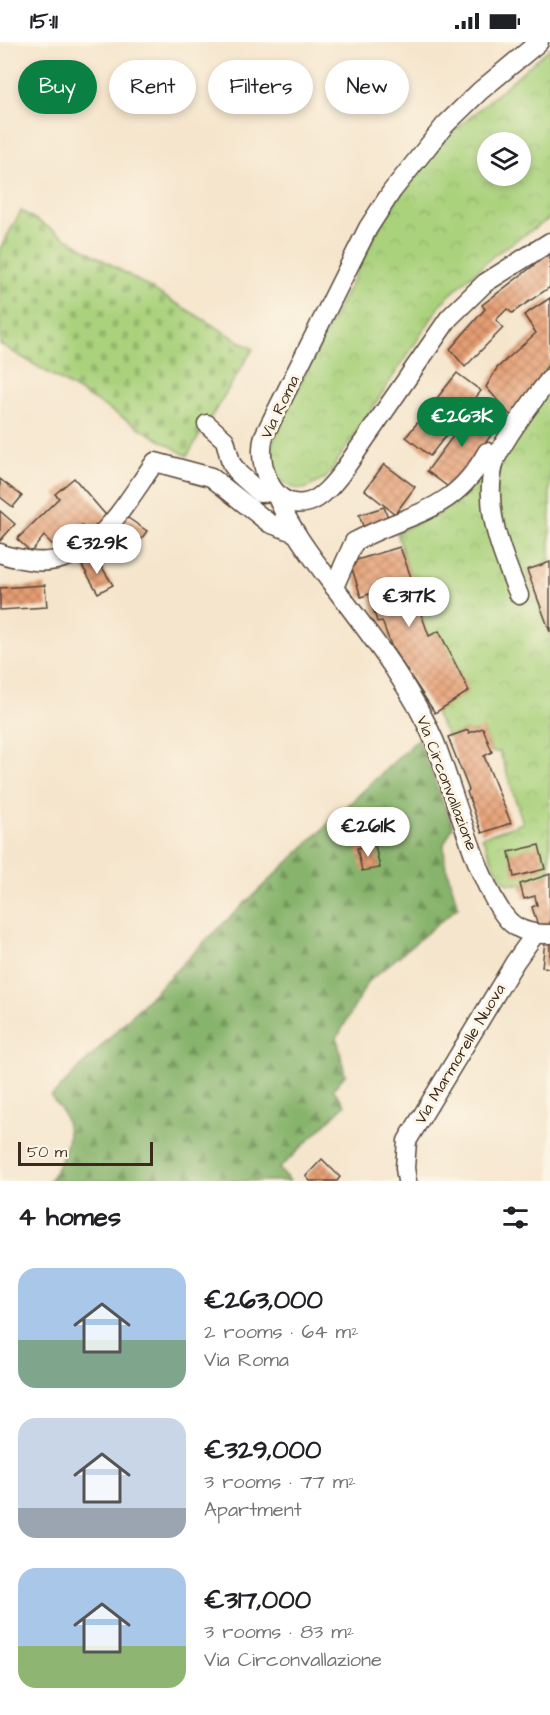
<!DOCTYPE html>
<meta charset="utf-8">
<style>
body{margin:0;font-family:"Architects Daughter",sans-serif;background:#f2f2f2;color:#202124;height:100vh;display:flex;flex-direction:column;font-size:22px;white-space:nowrap}
*{box-sizing:border-box;margin:0}
p{font-size:20px;color:#757577}
.icon{flex:none;width:33px;height:33px;fill:none;stroke:currentColor;stroke-width:2;stroke-linecap:round;stroke-linejoin:round}
.map{position:relative;height:1139px;overflow:hidden}
.panel{display:flex;flex-direction:column;background:#fff;flex:1}
.panel>*{flex:none}
.top-card{position:absolute;left:18px;top:18px;width:514px;height:54px;display:flex;gap:12px}
.controls{position:absolute;left:477px;top:90px;display:grid;gap:12px}
.controls a{display:grid;place-items:center;width:54px;height:54px;border-radius:50%;background:#fff;box-shadow:0 3px 9px #0003;font-size:30px}
.scale{position:absolute;left:18px;bottom:15px;width:135px;box-sizing:border-box;padding-left:6px;border:3px solid #3b2a1e;border-top:0;font-size:16px;line-height:21px;white-space:nowrap;color:#3b2a1e;-webkit-text-stroke:4px #fcf5e5;paint-order:stroke}
.price{position:absolute;translate:-50% -51px;padding:0 14px;border-radius:21px;background:#fff;color:#222;font-size:20px;line-height:39px;filter:drop-shadow(0 2px 3px #0008)}
.price::after{content:'';position:absolute;left:50%;top:36px;width:18px;height:14px;margin-left:-9px;background:inherit;clip-path:polygon(0 0,100% 0,50% 100%)}
.price.current{background:#0b8043;color:#fff}
ul{padding:0;list-style:none}
li{display:flex;align-items:center;gap:18px;height:150px;padding:0 18px}
li span{display:grid;place-items:center;flex:none;width:168px;height:120px;border-radius:18px;color:#555}
li>.icon{margin-inline-start:auto}
span .icon{width:72px;height:72px;fill:#fffc;stroke-width:1}
li b{font-size:26px}
h2{display:flex;justify-content:space-between;align-items:center;height:72px;padding:0 18px;font-size:26px}
.chip{padding:0 21px;border-radius:27px;background:#fff;box-shadow:0 3px 9px #0003;font-size:21px;line-height:54px}
.chip.current{background:#0b8043;color:#fff}
.status{display:flex;justify-content:space-between;align-items:center;height:42px;padding:0 30px;background:#fff;direction:ltr}
.status svg{height:16px;fill:currentColor}
.map>svg:first-child{display:block}
</style>
<div class="status"><b>15:11</b><svg viewBox="0 0 49 12"><path d="M0 12V9h3v3zM5 12V6h3v6zM10 12V3h3v9zM15 12V0h3v12zM26 1h20v11H26zM47 4h2v5h-2z"/></svg></div>
<div class="map">
<svg width="550" height="1139" viewBox="0 0 550 1139">
<defs>
<pattern id="forest-firs" width="22" height="20" patternUnits="userSpaceOnUse" patternTransform="scale(1.5)"><rect width="22" height="20" fill="#87b46c"/><path d="M5 1l3.5 6h-7zM16 11l3.5 6h-7z" fill="#709358"/></pattern>
<pattern id="cemetery-stones" width="16" height="16" patternUnits="userSpaceOnUse" patternTransform="scale(1.5)"><rect width="16" height="16" fill="#aad27d"/><path d="M2 7V4a2 2 0 0 1 4 0v3zM10 15v-3a2 2 0 0 1 4 0v3z" fill="#93b46c"/></pattern>
<pattern id="park-crowns" width="20" height="18" patternUnits="userSpaceOnUse" patternTransform="scale(1.5)"><rect width="20" height="18" fill="#aad27d"/><path d="M2 6a3 3 0 1 1 6 0M12 15a3 3 0 1 1 6 0" fill="none" stroke="#93b46c"/></pattern>
<pattern id="building-cross-hatch" width="8" height="8" patternUnits="userSpaceOnUse" patternTransform="scale(1.5)"><rect width="8" height="8" fill="#e59d72"/><path d="M0 0l8 8M0 8l8-8" fill="none" stroke="#bb805d"/></pattern>
</defs>
<rect width="100%" height="100%" fill="#fcf5e5"/>
<filter id="ink" filterUnits="userSpaceOnUse"><feTurbulence type="fractalNoise" baseFrequency=".0167" numOctaves="2"/><feDisplacementMap in="SourceGraphic" scale="12" xChannelSelector="R" yChannelSelector="G"/><feConvolveMatrix kernelMatrix="1 2 1 2 8 2 1 2 1" color-interpolation-filters="sRGB"/></filter>
<filter id="wash" filterUnits="userSpaceOnUse"><feTurbulence type="fractalNoise" baseFrequency=".008" numOctaves="4" result="noise"/><feDisplacementMap in="SourceGraphic" scale="24" xChannelSelector="R" yChannelSelector="G"/><feGaussianBlur stdDeviation="1.35" result="paint"/><feColorMatrix in="noise" values="0 0 0 0 0 0 0 0 0 0 0 0 0 0 0 0 0 1.4 0 .05"/><feComposite in="paint" operator="in"/></filter>
<g filter="url(#wash)">
<rect width="100%" height="100%" fill="#f5e5cc"/>
<!-- forest -->
<path fill="url(#forest-firs)" stroke="#616f45" stroke-width="1.5" d="M 418,697 L 453,785 L 444,802 L 445,821 L 458,865 L 368,940 L 337,996 L 345,1033 L 333,1047 L 345,1063 L 279,1127 L 290,1139 L 49,1139 C 69,1109 78,1084 51,1055 L 206,898 Z"/>
<!-- cemetery -->
<path fill="url(#cemetery-stones)" stroke="#727e4e" stroke-width="1.5" d="M 21,169 L 253,307 L 187,414 L 0,302 L 0,207 Z"/>
<!-- park -->
<g fill="url(#park-crowns)" stroke="#727e4e" stroke-width="1.5" fill-rule="evenodd">
<path d="M 550,6 L 550,176 L 494,213 L 443,259 L 326,436 L 305,447 C 286,448 271,434 271,414 C 270,403 277,391 281,381 L 377,189 L 399,154 L 446,96 ZM 488,100 L 520,100 L 520,134 L 488,134 Z"/>
<path d="M 550,320 L 550,520 L 527,528 L 550,591 L 550,832 L 520,842 L 508,842 L 498,831 L 482,795 L 523,781 L 500,710 L 492,710 L 483,687 L 469,691 L 467,688 L 448,695 L 435,671 L 468,649 L 439,589 L 429,594 L 419,566 L 414,565 L 406,541 L 411,538 L 397,490 L 439,472 L 464,455 L 507,382 Z"/>
</g>
<g id="blocks">
<!-- building -->
<g fill="url(#building-cross-hatch)">
<path d="M 550,211 L 550,245 L 512,271 L 507,267 L 496,278 L 503,286 L 465,325 L 450,307 L 485,267 L 482,263 Z"/>
<path d="M 550,256 L 550,320 L 512,375 L 486,345 L 497,326 L 536,291 L 524,273 Z"/>
<path d="M 457,331 L 481,349 L 430,414 L 406,395 Z"/>
<path d="M 474,366 L 498,384 L 451,447 L 427,429 Z"/>
<path d="M 384,422 L 415,445 L 395,472 L 365,448 Z"/>
<path d="M 74,436 L 110,478 L 91,494 L 82,484 L 58,508 L 44,494 L 31,510 L 17,497 L 59,456 L 55,452 Z"/>
<path d="M 0,437 L 22,454 L 13,465 L 0,455 Z"/>
<path d="M 384,465 L 389,478 L 364,487 L 359,473 Z"/>
<path d="M 0,469 L 15,482 L 0,499 Z"/>
<path d="M 125,474 L 147,489 L 129,515 L 107,500 Z"/>
<path d="M 400,505 L 412,538 L 406,541 L 414,565 L 419,566 L 429,594 L 439,589 L 469,649 L 435,671 L 392,606 L 382,579 L 377,580 L 369,552 L 361,555 L 350,520 Z"/>
<path d="M 95,514 L 113,543 L 98,551 L 81,522 Z"/>
<path d="M 550,520 L 550,590 L 527,528 Z"/>
<path d="M 45,543 L 47,565 L 0,568 L 0,546 Z"/>
<path d="M 483,686 L 492,710 L 484,714 L 511,781 L 482,791 L 467,750 L 469,748 L 448,695 L 468,688 L 469,691 Z"/>
<path d="M 375,803 L 380,826 L 362,829 L 357,806 Z"/>
<path d="M 539,803 L 545,827 L 514,835 L 509,810 Z"/>
<path d="M 550,832 L 550,885 L 538,884 L 532,865 L 537,863 L 535,854 L 524,857 L 520,842 Z"/>
<path d="M 545,899 L 550,899 L 550,926 L 542,925 Z"/>
<path d="M 322,1117 L 340,1135 L 337,1139 L 310,1139 L 306,1134 Z"/>
</g>
</g>
</g>
<g filter="url(#ink)">
<use href="#blocks" fill-opacity="0" stroke="#574638" stroke-width="1.5"/>
<g fill="none" stroke-linecap="round" stroke-linejoin="round">
<!-- minor casing -->
<g stroke="#574638" stroke-width="21">
<g id="minor">
<path d="M 539,0 L 480,49 L 445,83 L 392,149 L 368,186 L 264,394 C 256,421 272,471 309,460 C 322,456 333,442 341,432 L 449,276 L 485,241 L 550,200"/>
<path d="M 207,382 L 225,398 L 231,421 L 239,432 L 260,451 L 275,450"/>
<path d="M 275,450 C 289,486 312,515 335,546 C 371,594 410,643 434,698 C 452,740 482,862 515,884 C 526,891 537,892 550,892"/>
<path d="M 0,511 C 8,515 18,516 27,518 C 91,530 123,464 155,420 L 211,435 L 269,481 L 293,490"/>
<path d="M 334,545 L 354,500 C 411,469 452,473 487,410"/>
<path d="M 519,553 C 502,513 483,466 494,422 C 500,402 536,354 550,337"/>
<path d="M 407,1139 L 405,1126 L 407,1099 L 515,920 L 535,892"/>
</g>
</g>
<!-- minor -->
<use href="#minor" stroke="#fff" stroke-width="18"/>
</g>
</g>
<g text-anchor="middle" dominant-baseline="central" stroke-width="6" stroke-linejoin="round" paint-order="stroke">
<!-- street labels -->
<g font-size="16" fill="#3b2a1e" stroke="#fcf5e5">
<text transform="translate(280 365) rotate(-64)">Via Roma</text>
<text transform="translate(447 741) rotate(69)">Via Circonvallazione</text>
<text transform="translate(460 1012) rotate(-59)">Via Marmorelle Nuova</text>
</g>
</g>
</svg>
<div class="controls">
<a><svg class="icon" aria-label="layers" viewBox="0 0 24 24"><path d="M12 4l9 5-9 5-9-5zM3 14l9 5 9-5"/></svg></a>
</div>
<div class="scale">50 m</div>
<b class="price current" style="left:462px;top:406px">€263K</b>
<b class="price" style="left:97px;top:533px">€329K</b>
<b class="price" style="left:409px;top:586px">€317K</b>
<b class="price" style="left:368px;top:816px">€261K</b>
<div class="top-card">
<a class="chip current">Buy</a>
<a class="chip">Rent</a>
<a class="chip">Filters</a>
<a class="chip">New</a>
</div>
</div>
<section class="panel">
<h2>4 homes<svg class="icon" aria-label="filters" viewBox="0 0 24 24"><path d="M4 7h16M4 17h16"/><circle cx="9" cy="7" r="2"/><circle cx="15" cy="17" r="2"/></svg></h2>
<ul>
<li><span style="background:linear-gradient(#a9c7e8 60%,#7fa58c 0)"><svg class="icon" aria-label="home" viewBox="0 0 24 24"><path d="M3 11l9-7 9 7M6 9v11h12V9"/></svg></span><div><b>€263,000</b><p>2 rooms · 64 m²</p><p>Via Roma</p></div></li>
<li><span style="background:linear-gradient(#c9d6e8 75%,#9aa5b1 0)"><svg class="icon" aria-label="home" viewBox="0 0 24 24"><path d="M3 11l9-7 9 7M6 9v11h12V9"/></svg></span><div><b>€329,000</b><p>3 rooms · 77 m²</p><p>Apartment</p></div></li>
<li><span style="background:linear-gradient(#a9c7e8 65%,#8fb573 0)"><svg class="icon" aria-label="home" viewBox="0 0 24 24"><path d="M3 11l9-7 9 7M6 9v11h12V9"/></svg></span><div><b>€317,000</b><p>3 rooms · 83 m²</p><p>Via Circonvallazione</p></div></li>
</ul>
</section>
